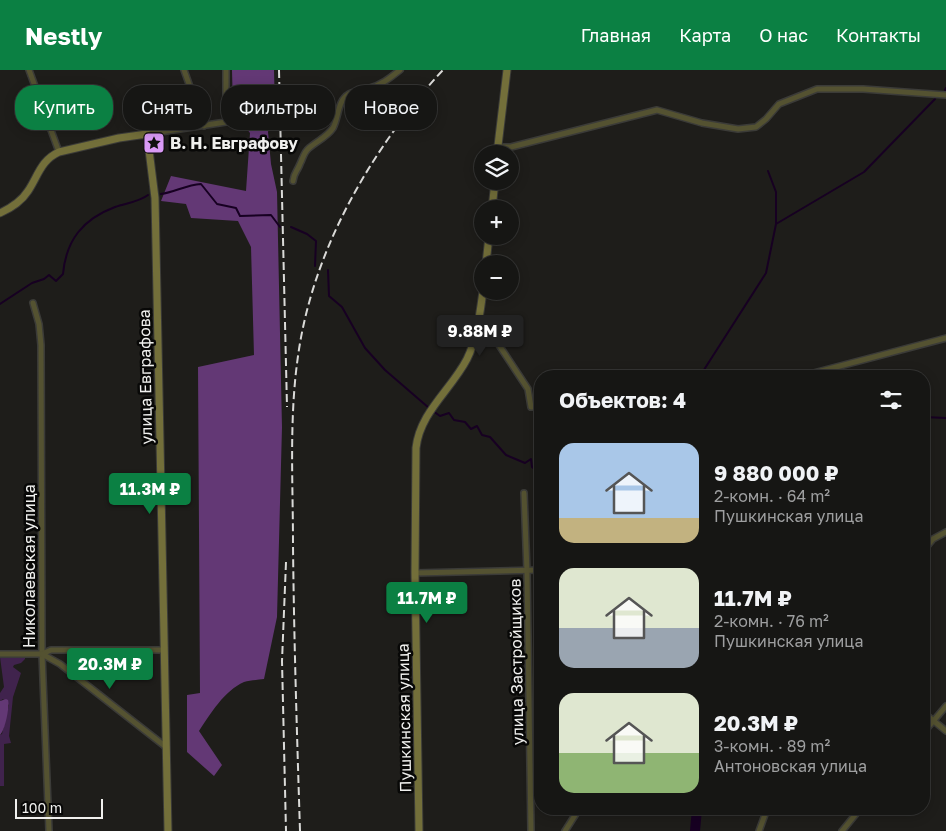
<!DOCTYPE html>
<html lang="ru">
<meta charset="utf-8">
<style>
body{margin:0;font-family:"Golos Text",sans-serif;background:#1f1f1d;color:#f1f3f6;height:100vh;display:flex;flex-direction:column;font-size:19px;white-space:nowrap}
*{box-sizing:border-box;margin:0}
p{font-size:16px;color:#9e9fa0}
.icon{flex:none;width:28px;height:28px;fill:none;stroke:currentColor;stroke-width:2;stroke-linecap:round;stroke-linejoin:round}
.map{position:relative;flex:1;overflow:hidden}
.panel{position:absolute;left:534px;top:300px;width:396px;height:445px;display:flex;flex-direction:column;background:#161614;border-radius:20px;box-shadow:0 2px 12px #0003,0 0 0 1px #353534}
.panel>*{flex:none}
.guide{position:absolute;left:15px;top:15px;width:444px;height:45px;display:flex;gap:10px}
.buttons{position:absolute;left:474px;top:75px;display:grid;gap:10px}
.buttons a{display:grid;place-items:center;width:45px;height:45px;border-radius:50%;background:#161614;box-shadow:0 2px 12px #0003,0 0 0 1px #353534;font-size:25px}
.scale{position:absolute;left:15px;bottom:12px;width:88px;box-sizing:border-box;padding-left:5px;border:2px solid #f0f0ee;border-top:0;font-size:14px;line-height:18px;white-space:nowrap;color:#f0f0ee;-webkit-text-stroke:4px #080807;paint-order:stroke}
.price{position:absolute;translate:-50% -42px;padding:0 11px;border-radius:5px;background:#0b8043;color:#fff;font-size:16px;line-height:32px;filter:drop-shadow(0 1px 2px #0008)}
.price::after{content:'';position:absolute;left:50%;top:30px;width:15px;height:11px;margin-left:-8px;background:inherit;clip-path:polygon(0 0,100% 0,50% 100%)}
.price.on{background:#222;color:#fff}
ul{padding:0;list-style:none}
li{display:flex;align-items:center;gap:15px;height:125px;padding:0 25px}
li span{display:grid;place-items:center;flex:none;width:140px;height:100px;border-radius:15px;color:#555}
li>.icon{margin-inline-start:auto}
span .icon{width:60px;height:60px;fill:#fffc;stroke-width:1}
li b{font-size:21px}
h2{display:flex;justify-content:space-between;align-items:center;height:60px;padding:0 25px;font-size:21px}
.pill{padding:0 18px;border-radius:20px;background:#161614;box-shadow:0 2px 12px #0003,0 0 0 1px #353534;font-size:18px;line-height:45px}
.pill.on{background:#0b8043;color:#fff}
header{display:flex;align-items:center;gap:30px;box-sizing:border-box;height:70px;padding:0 25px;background:#0b8043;color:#fff}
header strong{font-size:24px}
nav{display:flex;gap:28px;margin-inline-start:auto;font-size:18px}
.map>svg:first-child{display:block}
</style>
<header>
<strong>Nestly</strong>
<nav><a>Главная</a><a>Карта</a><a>О нас</a><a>Контакты</a></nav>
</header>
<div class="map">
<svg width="946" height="761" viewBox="0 0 946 761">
<rect width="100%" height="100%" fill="#1e1d1a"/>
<!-- green -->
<path fill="#40234d" d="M 25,586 L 25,589 L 21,593 L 14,595 L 13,597 L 21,603 L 13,627 L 9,666 L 11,673 L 4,674 L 4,716 L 0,716 L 0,665 L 2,664 L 9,635 L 3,629 L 0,631 L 0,623 L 4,617 L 0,587 Z"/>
<!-- forest -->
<g fill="#633875">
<path d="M 232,0 L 274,0 L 275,40 L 268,62 L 271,94 L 277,122 L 282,357 L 277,547 L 264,609 C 258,610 250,610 244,612 C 224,621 211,643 199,661 L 222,695 L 214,706 L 187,682 L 187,625 L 200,623 L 198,297 L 254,285 L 251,177 L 238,151 L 191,148 L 186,134 L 161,131 L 171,106 L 246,121 L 250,63 L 233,41 Z"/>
<path d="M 6,629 L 8,630 C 10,636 5,660 0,665 L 0,631 Z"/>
</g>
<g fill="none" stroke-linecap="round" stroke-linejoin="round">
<!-- stream -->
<g stroke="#170022" stroke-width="2">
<path d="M 945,20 L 946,18"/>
<path d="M 768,101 L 776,122 L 776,153"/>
<path d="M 161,124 C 175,122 186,115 201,114 L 217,134 L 236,138 L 240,146 L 271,145 L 280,157"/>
<path d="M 291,157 L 307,164 L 316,171 L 315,196"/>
<path d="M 328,200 L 329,226 L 342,237 L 365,278 L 385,300 L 429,338"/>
<path d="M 0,234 L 32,213 L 44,209 L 49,205 L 56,211 L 63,204 C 66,170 83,149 115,137 C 126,133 139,132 148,125"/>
<path d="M 700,306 L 766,203 L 776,154 L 864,102 L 935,29"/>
<path d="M 433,341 L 440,346 L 449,343 L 454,350 L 465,352 L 471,359 L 477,356 L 482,365 L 490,367 L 506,385 L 525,393 L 531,389 L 532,397 L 537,401 L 540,400"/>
<path d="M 924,347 L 946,348"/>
</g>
<!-- river -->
<path stroke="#170022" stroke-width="10" d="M 695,761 L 697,739"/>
<!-- street casing -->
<g stroke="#3b3b38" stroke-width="8">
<g id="street">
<path d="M 29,0 L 59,82"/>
<path d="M 184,0 L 204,56"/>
<path d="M 147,64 L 226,52 L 226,0"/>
<path d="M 498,77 L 511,77 L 657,40 L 702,53 L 738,59 L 756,57 L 766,49 L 779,34 L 817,19 L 863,19 L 946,25"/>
<path d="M 293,111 C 294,102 297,102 300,94 C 303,88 304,82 309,78 C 317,71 327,67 333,58 C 339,47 337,31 349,24 C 354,21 361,21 367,19 C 380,16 390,8 400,0"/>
<path d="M 33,233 L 39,254 L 41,275 L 42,584 L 49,761"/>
<path d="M 474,270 L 497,272 L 528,319 L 531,337 L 540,337"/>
<path d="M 802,306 L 946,268"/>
<path d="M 524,423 L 527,501 L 531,761"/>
<path d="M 924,480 L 933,469 L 946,462"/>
<path d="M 415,503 L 540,500"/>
<path d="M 0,584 L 42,584 L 51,580 L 163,580"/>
<path d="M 42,584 L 60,594 L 166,677"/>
<path d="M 924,643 L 946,661"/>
<path d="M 924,662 L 946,636"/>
<path d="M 565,761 L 579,739"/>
<path d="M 759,761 L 767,739"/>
<path d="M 842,761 L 860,739"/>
</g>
</g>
<!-- secondary casing -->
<g stroke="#3b3b38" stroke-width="9">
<g id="secondary">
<path d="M 497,84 L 507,0"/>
<path d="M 492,139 L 495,111"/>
<path d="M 0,143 C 11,138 21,132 28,121 C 38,106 41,90 59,82 L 119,68 L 147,64 L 155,128 L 168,761"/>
<path d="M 486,194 L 489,166"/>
<path d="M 419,761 L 415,503 L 416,378 C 420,342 451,320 467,289 C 477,269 480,243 483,221"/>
</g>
</g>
<!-- street -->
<use href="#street" stroke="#545231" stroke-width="5"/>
<!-- secondary -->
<use href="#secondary" stroke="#736f3a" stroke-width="7"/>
<!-- rail -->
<g stroke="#dadad8" stroke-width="2" stroke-dasharray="8 4" stroke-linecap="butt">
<path d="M 279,0 L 287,337"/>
<path d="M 286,492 L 282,591 L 286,761"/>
<path d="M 300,761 C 297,666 294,571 293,475 C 293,413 289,349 298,286 C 309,207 343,134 388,69 C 405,45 423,21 443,0"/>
</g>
</g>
<!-- icons -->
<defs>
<g id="sight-square" transform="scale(1.125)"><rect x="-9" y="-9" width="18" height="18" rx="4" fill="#da9af6" stroke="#080807"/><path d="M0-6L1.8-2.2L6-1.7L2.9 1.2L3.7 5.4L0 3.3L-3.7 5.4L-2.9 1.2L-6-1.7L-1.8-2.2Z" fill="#111"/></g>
</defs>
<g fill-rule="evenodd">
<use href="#sight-square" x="154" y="73"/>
</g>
<g text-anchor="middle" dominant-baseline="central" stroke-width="5" stroke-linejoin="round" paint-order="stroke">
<!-- poi labels -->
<g font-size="16" font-weight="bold" fill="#f0f0ee" stroke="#080807" text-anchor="start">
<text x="170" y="73">В. Н. Евграфову</text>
</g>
<!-- street labels -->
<g font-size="16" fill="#f0f0ee" stroke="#080807">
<text transform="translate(145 307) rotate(-91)">улица Евграфова</text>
<text transform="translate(29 496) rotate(-90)">Николаевская улица</text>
<text transform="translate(516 592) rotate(-91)">улица Застройщиков</text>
<text transform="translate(404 648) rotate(-91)">Пушкинская улица</text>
</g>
</g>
</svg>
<div class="buttons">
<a><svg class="icon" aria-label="layers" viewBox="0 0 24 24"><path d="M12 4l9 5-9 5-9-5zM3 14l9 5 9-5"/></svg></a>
<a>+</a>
<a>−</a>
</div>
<div class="scale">100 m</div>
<b class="price on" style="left:480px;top:287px">9.88M ₽</b>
<b class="price" style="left:150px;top:445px">11.3M ₽</b>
<b class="price" style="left:427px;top:554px">11.7M ₽</b>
<b class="price" style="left:110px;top:620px">20.3M ₽</b>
<div class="guide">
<a class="pill on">Купить</a>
<a class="pill">Снять</a>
<a class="pill">Фильтры</a>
<a class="pill">Новое</a>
</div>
<section class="panel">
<h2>Объектов: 4<svg class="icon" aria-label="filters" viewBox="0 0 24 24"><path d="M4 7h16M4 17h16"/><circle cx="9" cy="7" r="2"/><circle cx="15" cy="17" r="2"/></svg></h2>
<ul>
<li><span style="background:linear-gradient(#a9c7e8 75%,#c2b280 0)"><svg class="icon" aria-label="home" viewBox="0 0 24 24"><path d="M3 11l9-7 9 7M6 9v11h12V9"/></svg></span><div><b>9 880 000 ₽</b><p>2-комн. · 64 m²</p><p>Пушкинская улица</p></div></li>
<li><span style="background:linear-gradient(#dfe7d0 60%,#9aa5b1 0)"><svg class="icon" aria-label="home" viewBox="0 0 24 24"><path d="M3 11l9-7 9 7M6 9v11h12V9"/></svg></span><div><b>11.7M ₽</b><p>2-комн. · 76 m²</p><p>Пушкинская улица</p></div></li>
<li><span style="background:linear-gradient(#dfe7d0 60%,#8fb573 0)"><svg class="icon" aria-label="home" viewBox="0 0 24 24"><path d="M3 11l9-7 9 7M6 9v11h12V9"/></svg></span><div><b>20.3M ₽</b><p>3-комн. · 89 m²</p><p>Антоновская улица</p></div></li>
</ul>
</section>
</div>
